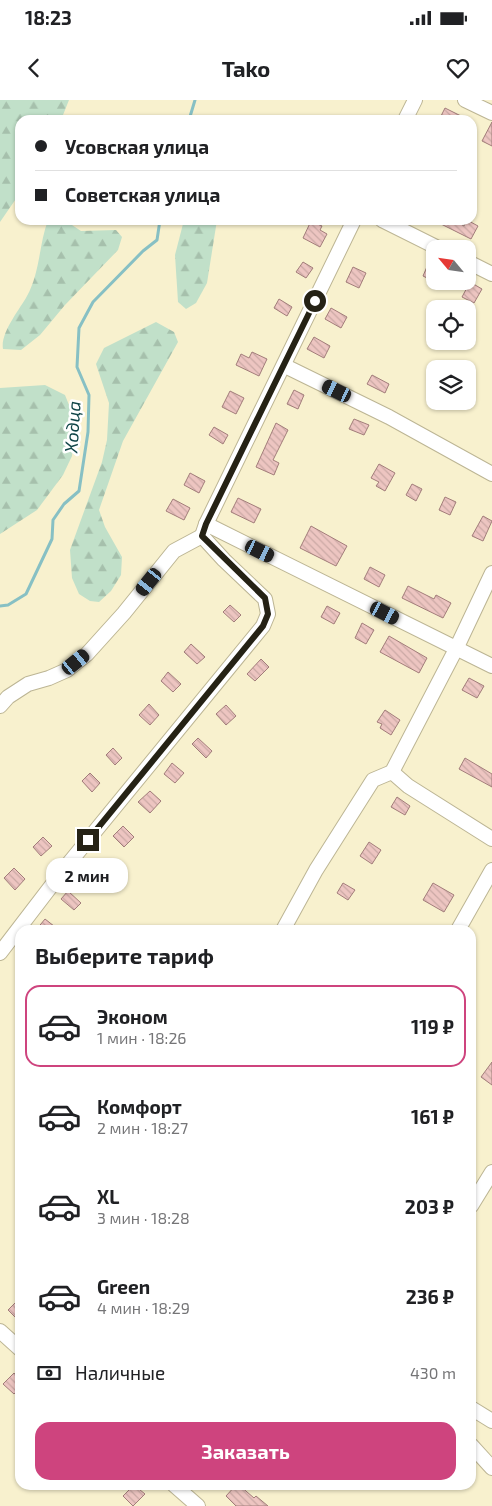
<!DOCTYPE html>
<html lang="ru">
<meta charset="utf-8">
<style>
:root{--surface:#fff;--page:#f2f2f2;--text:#202124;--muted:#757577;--line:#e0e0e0;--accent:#ce447e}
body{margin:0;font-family:"Exo 2",sans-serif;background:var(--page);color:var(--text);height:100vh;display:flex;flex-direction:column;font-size:19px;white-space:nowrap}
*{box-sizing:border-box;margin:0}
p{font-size:16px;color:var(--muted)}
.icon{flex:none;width:28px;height:28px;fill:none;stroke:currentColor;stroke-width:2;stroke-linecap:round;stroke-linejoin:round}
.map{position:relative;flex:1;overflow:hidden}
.drawer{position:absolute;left:15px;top:825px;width:461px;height:565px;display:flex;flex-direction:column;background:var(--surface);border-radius:15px;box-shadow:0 1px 4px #0004}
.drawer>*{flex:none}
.top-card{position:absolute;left:15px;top:15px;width:462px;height:110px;border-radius:15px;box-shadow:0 1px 4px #0004;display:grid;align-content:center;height:110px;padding:0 20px;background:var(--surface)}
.needle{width:32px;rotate:299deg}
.buttons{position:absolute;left:426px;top:140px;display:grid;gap:10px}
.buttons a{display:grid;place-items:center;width:50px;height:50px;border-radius:10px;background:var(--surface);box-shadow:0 1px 4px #0004;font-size:25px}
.end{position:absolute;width:22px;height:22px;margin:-11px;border:6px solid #252215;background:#fff;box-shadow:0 0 0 2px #fff}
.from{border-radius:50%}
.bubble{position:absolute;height:35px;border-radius:15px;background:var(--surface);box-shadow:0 1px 4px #0004;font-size:16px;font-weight:700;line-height:35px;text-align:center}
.car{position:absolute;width:15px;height:30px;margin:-15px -8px;border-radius:6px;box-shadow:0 0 4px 1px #0007;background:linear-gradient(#222 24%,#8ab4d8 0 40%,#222 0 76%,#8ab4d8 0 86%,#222 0)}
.top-card b{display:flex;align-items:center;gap:18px;height:48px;font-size:19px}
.top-card b+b{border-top:1px solid var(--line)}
.top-card i{width:12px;height:12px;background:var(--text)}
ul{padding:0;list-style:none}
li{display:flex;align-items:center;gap:15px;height:82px;margin:0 10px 8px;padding:0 10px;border:2px solid transparent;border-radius:15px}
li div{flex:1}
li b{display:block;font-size:19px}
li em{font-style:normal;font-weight:700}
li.current{border-color:var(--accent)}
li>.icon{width:45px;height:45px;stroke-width:1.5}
h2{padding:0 20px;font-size:22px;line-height:60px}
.pay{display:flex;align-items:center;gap:12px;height:55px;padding:0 20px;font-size:19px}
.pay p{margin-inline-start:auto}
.button{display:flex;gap:10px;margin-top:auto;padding:10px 20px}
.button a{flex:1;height:58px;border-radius:15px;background:var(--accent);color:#fff;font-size:20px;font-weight:700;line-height:58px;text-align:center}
.status{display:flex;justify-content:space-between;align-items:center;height:35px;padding:0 25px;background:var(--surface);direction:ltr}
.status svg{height:14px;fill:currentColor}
header{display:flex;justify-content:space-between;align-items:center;height:65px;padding:0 20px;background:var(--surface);font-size:22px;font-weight:700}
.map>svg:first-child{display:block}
.forest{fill:url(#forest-firs)}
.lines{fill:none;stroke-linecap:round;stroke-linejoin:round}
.stream{stroke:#87c0c4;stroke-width:3}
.building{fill:url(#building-back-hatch);stroke:#a27d7a}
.minor-casing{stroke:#bcb594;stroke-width:16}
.minor{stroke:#fff;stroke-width:14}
.route{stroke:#252215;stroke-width:6}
.labels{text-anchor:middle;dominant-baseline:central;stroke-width:5;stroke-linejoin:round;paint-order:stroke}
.water-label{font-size:18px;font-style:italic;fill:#114649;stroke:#fff}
</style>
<div class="status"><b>18:23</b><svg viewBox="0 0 49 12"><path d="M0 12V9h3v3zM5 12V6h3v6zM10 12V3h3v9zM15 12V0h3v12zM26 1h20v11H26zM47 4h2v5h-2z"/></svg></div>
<header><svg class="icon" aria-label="back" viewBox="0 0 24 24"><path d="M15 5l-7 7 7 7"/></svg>Tako<svg class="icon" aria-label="heart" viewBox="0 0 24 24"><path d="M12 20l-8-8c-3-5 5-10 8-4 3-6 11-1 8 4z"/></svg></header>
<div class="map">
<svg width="492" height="1406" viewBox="0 0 492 1406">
<defs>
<pattern id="forest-firs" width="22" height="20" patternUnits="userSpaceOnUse" patternTransform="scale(1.25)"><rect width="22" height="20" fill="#c1e0c9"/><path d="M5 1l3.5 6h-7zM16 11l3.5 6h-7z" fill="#a6c0ac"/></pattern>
<pattern id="building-back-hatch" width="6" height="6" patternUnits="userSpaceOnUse" patternTransform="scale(1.25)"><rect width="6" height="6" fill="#edc5c1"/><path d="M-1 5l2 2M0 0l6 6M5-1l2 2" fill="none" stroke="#cba9a5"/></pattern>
</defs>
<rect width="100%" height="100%" fill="#f8f1ce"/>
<g class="forest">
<path d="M0,0H69L61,20H20V93L0,122Z"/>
<path d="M48,120H70L72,125L81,131L116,130L122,137L118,150L65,205L40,235L21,250L3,249C0,233 20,209 27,196C40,173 39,144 48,120Z"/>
<path d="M184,120H217L207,183L196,203L186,209L178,202L175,155Z"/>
<path d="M156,222L174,232L178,242L123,341L99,410L105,427L122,457L121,475L111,491L99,502L90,501L79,494L72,478L70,450L102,362L107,340L109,303L96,264L104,248Z"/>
<path d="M45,285L65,295L75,320L72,356L63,375L37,410L0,434V288Z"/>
</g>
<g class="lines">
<g class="stream">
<path d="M189,20L195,0"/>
<path d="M0,506L8,505L26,494L52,439L53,420L64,404L79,391L88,332L89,295L77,267L79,228L93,202L143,151L157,140L160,120"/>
</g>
</g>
<g class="building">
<path d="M445,8L469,20H439Z"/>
<path d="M492,22V46L482,41Z"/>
<path d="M433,120H454L464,126L467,120L478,126L471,139Z"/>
<path d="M311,121L322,126L320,130L327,134L320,147L303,138Z"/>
<path d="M303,162L313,168L306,178L296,172Z"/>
<path d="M429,162L435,165V182L423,176Z"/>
<path d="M353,167L366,173L359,188L346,182Z"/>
<path d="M470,182L482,189L474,203L462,197Z"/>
<path d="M279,199L292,207L287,216L274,208Z"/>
<path d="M331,208L347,217L341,228L325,219Z"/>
<path d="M314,237L330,246L324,258L307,249Z"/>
<path d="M252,252L267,259L259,276L236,265L241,254L249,258Z"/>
<path d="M372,275L389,284L385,293L367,284Z"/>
<path d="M294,290L304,295L298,309L287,304Z"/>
<path d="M230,291L244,298L236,314L222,307Z"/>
<path d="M354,319L369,325L364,335L349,329Z"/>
<path d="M276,323L288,330L273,360L279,363L274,375L256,367Z"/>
<path d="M214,327L228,335L223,344L209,335Z"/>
<path d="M379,364L395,373L385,391L376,386L379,382L371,378Z"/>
<path d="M190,373L205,381L199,393L184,385Z"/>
<path d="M412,384L422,389L416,401L406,395Z"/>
<path d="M445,397L456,402L450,415L439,410Z"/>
<path d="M238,398L261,409L254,423L231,412Z"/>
<path d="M173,399L190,408L184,420L166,411Z"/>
<path d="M483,416L492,421L483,441L472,436Z"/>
<path d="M311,426L347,446L336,466L300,448Z"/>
<path d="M370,467L385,475L379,487L364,479Z"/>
<path d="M408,486L434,499L436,495L451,503L443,518L402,498Z"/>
<path d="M230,505L241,515L234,522L223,512Z"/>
<path d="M327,506L340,513L334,524L321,517Z"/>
<path d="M362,523L374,530L366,544L355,538Z"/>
<path d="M389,536L427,558L419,573L380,552Z"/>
<path d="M191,544L205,557L197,564L184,552Z"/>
<path d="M261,559L269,567L255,581L247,574Z"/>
<path d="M168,572L181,584L173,592L161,581Z"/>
<path d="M469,578L484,586L477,598L462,590Z"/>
<path d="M149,604L159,615L150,625L139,615Z"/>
<path d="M226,605L236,616L226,625L216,614Z"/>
<path d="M385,610L400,620L391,635L380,628L382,624L377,622Z"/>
<path d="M198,638L212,651L206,658L192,644Z"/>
<path d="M113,648L122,658L115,665L106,655Z"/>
<path d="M465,658L492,674V687L459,669Z"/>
<path d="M172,663L184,673L175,683L164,674Z"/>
<path d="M90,673L100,683L92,692L82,681Z"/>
<path d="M150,691L161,701L150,713L138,702Z"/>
<path d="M397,697L410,706L405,715L391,707Z"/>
<path d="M123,726L134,737L124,747L113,736Z"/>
<path d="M43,737L52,746L41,756L33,747Z"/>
<path d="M369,742L381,750L372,764L360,756Z"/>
<path d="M94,763L106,774L100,781L88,769Z"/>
<path d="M14,768L25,779L15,790L4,778Z"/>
<path d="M343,783L355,790L348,800L337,793Z"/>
<path d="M433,783L454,795L444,812L423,800Z"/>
<path d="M68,791L81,803L74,810L61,799Z"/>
<path d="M45,819L59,830H36Z"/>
<path d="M492,962V985L481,977Z"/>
<path d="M20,1198V1222L8,1210Z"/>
<path d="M14,1273L20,1279V1288L14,1294L3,1284Z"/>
<path d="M134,1385L145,1394L133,1406L123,1396Z"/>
<path d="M236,1385H239L254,1398L256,1396L268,1406H236L226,1396Z"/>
</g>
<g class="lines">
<g class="minor-casing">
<g id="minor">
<path d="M465,0L492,13"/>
<path d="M405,20L415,0"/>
<path d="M382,120L440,149"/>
<path d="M468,162L492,174"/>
<path d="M285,266L389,317L492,374"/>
<path d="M206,424L492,566"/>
<path d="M0,606L8,597L28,584L49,578L67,570L87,554L124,513L174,451L202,436"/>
<path d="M392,672L408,686L492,739"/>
<path d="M283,830L316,770L373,680L392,672L456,549L492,473"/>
<path d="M458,830L492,770"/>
<path d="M0,853L65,768L263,526L268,514L265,499L224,460L202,436L206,424L354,120"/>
<path d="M471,1106L492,1072"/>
<path d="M0,1231L20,1249"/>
<path d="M471,1308L492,1321"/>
<path d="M471,1345L492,1368"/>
<path d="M174,1385L198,1406"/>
</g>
</g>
<use href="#minor" class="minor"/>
</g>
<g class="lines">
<path class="route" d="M88,740L263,526L268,514L265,498L202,436L206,424L315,201"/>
</g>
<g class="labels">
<g class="water-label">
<text transform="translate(72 327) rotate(-86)">Ходца</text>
</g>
</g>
</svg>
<div class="buttons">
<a><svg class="needle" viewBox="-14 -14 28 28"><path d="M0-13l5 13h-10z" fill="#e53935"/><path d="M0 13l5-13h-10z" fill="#757577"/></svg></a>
<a><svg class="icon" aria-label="locate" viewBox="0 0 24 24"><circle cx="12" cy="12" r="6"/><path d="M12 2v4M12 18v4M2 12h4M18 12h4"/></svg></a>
<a><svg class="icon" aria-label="layers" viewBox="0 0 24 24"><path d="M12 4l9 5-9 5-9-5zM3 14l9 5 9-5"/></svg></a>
</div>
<i class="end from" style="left:315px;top:201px"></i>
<i class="end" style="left:88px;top:740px"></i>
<div class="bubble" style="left:46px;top:758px;width:82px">2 мин</div>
<i class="car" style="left:337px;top:291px;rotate:296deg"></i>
<i class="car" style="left:260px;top:451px;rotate:116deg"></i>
<i class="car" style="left:149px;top:482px;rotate:219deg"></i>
<i class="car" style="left:385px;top:513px;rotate:117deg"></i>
<i class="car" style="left:76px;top:562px;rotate:51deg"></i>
<div class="top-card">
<b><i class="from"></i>Усовская улица</b>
<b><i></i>Советская улица</b>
</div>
<section class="drawer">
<h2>Выберите тариф</h2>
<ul>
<li class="current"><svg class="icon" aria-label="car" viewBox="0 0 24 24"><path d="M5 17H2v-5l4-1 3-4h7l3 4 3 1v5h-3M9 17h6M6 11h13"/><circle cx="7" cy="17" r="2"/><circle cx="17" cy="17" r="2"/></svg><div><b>Эконом</b><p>1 мин · 18:26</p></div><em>119 ₽</em></li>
<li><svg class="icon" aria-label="car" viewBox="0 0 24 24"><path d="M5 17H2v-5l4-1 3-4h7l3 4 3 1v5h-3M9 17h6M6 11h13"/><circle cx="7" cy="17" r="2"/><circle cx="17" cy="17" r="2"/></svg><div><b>Комфорт</b><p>2 мин · 18:27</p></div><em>161 ₽</em></li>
<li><svg class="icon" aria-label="car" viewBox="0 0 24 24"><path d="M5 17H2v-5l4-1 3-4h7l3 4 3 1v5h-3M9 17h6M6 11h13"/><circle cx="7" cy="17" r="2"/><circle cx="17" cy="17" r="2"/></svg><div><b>XL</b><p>3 мин · 18:28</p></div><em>203 ₽</em></li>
<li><svg class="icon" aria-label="car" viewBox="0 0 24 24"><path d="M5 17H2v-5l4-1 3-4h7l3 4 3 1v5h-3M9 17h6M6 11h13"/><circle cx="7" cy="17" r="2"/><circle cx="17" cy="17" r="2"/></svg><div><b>Green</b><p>4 мин · 18:29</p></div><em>236 ₽</em></li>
</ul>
<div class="pay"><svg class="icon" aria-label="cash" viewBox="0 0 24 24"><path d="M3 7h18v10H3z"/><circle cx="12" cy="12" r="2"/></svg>Наличные<p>430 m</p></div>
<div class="button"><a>Заказать</a></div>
</section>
</div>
